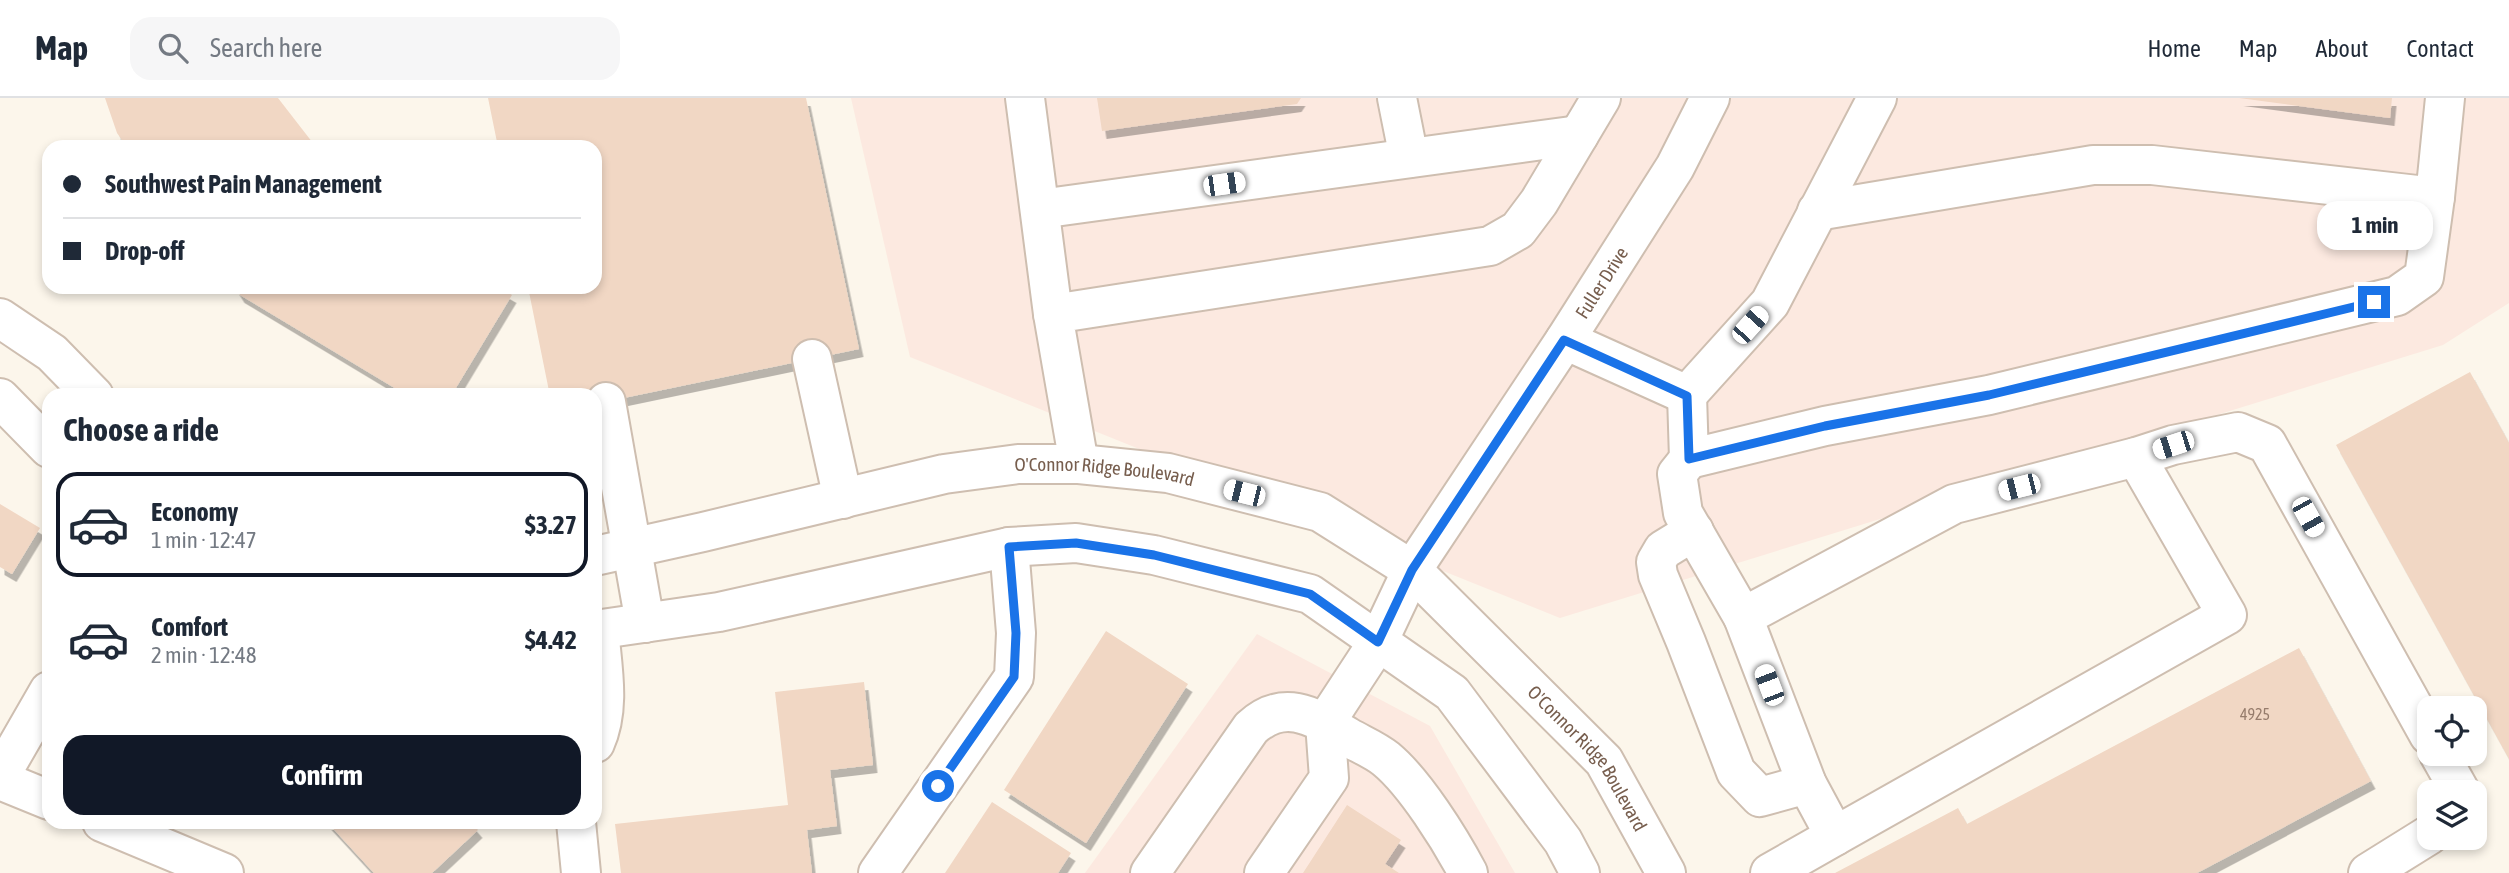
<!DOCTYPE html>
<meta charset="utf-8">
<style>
:root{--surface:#fff;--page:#f6f6f7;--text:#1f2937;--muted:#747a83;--line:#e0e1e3;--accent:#111827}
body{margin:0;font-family:"Asap Condensed",sans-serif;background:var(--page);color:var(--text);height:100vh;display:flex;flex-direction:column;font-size:26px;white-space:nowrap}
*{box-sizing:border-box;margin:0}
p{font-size:23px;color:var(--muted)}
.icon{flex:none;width:38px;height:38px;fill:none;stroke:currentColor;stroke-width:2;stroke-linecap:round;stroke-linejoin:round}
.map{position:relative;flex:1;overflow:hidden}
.panel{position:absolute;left:42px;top:290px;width:560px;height:441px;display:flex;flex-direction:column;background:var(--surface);border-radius:21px;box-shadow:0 4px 10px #0003}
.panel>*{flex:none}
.banner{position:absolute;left:42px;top:42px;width:560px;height:154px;border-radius:21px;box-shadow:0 4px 10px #0003;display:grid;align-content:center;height:154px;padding:0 21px;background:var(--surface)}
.tools{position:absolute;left:2417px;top:598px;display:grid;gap:14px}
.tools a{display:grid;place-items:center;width:70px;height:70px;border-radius:14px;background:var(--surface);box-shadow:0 4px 10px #0003;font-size:35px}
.end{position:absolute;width:32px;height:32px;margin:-16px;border:9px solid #1a73e8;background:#fff;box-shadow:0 0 0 4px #fff}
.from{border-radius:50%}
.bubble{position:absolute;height:49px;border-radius:21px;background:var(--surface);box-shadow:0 4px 10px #0003;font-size:23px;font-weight:700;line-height:49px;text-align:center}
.car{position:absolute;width:21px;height:42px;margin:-21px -10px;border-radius:9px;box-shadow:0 0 5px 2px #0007;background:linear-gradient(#fff 24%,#345 0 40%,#fff 0 76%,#345 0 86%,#fff 0)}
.banner b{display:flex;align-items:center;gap:24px;height:66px;font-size:26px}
.banner b+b{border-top:2px solid var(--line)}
.banner i{width:18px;height:18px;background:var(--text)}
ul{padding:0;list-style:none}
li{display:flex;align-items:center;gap:21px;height:105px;margin:0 14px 10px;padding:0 7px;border:4px solid transparent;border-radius:21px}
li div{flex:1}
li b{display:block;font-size:26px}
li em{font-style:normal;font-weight:700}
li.on{border-color:var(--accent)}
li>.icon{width:63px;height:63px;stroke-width:1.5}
h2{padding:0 21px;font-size:32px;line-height:84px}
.primary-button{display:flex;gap:14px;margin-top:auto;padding:14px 21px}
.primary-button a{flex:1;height:80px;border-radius:21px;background:var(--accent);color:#fff;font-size:28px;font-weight:700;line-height:80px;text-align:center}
header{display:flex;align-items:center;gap:42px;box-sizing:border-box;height:98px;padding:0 35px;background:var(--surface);border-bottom:2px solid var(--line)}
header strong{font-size:33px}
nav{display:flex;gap:38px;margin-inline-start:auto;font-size:24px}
.search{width:490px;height:63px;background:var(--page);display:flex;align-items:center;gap:18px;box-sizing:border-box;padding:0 24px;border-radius:21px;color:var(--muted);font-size:26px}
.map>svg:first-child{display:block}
.commercial{fill:#fce9e0}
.building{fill:#f1d7c4;filter:url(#shadow)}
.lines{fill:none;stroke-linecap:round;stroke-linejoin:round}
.minor-casing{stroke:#cebeb0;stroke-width:42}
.minor{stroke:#fff;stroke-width:38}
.route{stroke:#1a73e8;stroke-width:9}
.labels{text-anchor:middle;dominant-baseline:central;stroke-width:5;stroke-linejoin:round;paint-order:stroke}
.number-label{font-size:16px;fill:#967c6c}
.street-label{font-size:19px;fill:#775e4e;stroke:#fefaf2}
</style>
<header>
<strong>Map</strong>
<div class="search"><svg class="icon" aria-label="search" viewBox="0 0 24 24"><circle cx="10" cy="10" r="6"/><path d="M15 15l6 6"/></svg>Search here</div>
<nav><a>Home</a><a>Map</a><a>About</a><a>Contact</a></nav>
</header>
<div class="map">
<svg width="2509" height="775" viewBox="0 0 2509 775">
<defs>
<filter id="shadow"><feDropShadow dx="4.5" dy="8" stdDeviation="0" flood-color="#0004"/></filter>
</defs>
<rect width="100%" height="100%" fill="#fcf6eb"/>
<g class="commercial">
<path d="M851,0H2509V205L2443,247L1560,520L910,259Z"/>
<path d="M1257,536L1430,628L1515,775H1085Z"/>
</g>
<g class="building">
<path d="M105,0H278L316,49H127L117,35Z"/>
<path d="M488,0H806L859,251L595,306V298H550L528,189H595V49H498Z"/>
<path d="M1097,0H1301L1297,6L1102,33Z"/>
<path d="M2239,0H2392L2390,20Z"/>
<path d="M235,189H498L512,197L451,298H408L240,197Z"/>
<path d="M2470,274L2509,345V661L2336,347Z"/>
<path d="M0,406L40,430L12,476L0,469Z"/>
<path d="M1106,533L1188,586L1086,745L1004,692Z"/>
<path d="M2299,550L2371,683L2197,775H1835L1958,710L1967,726Z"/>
<path d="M864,584L873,667L830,672L837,728L807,732L812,775H621L615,726L788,707L775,594Z"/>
<path d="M992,704L1071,755L1058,775H945Z"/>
<path d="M1347,707L1401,742L1385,766L1399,775H1303Z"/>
<path d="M327,724H471L478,732L432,775H374Z"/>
</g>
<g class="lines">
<g class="minor-casing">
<g id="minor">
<path d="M1025,0L1053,216"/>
<path d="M1397,0L1409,60"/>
<path d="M1040,111L1579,37"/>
<path d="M1817,113L2093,67H2152L2435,99L2445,0"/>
<path d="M0,220L52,255L94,298"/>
<path d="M1565,242L1687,297L1770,205L1877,0"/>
<path d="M812,261L843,401"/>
<path d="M1687,297L1689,361L1825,328L1989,297L2397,198L2424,179L2435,99"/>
<path d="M0,300L49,350"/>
<path d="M606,304L645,525"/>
<path d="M1689,361L1677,376L1683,415L1743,519"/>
<path d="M1079,366L1053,216L1490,148L1518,132L1539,104L1601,0"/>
<path d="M1694,433L1663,452L1656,464L1658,477L1686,544L1736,674L1760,699L1807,686"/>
<path id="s1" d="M595,458L703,434L944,376L1018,366H1079L1168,375L1320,414L1412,472L1604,663L1666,775"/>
<path d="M595,532L719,514L1009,449L1076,445L1154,457L1310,496L1452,595L1563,743L1580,775"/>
<path d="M595,645C611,610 602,568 599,531"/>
<path d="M2439,656L2461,695"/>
<path d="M0,678L49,593"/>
<path d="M0,682L49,702"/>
<path d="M102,724L224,775"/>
<path d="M576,724L581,775"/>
<path d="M1835,738L2227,517L2136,359"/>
<path d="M878,775L1014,579L1016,535L1009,449"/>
<path d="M1150,775L1251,630C1285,599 1314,619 1348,639C1360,646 1375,652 1386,661C1415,685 1450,741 1468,775"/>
<path id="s2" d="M1264,775L1329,680L1325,625L1378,544L1412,472L1565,242L1675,69L1710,0"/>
<path d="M1770,775L1835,738L1807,686L1743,519L1954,406L2136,359L2173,347L2238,334L2267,346L2429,637"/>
<path d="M2368,775L2429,737"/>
</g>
</g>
<use href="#minor" class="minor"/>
</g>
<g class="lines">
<path class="route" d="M938,688L1014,579L1016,535L1009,449L1076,445L1154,457L1310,496L1378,544L1412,472L1564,242L1687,298L1689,361L1825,328L1989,297L2374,204"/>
</g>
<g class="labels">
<g class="number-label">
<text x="2255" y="616">4925</text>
</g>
<g class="street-label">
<text stroke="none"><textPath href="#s2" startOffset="691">Fuller Drive</textPath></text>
<text stroke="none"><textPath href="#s1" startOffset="520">O'Connor Ridge Boulevard</textPath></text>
<text stroke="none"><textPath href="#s1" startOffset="1108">O'Connor Ridge Boulevard</textPath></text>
</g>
</g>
</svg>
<div class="tools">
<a><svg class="icon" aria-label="locate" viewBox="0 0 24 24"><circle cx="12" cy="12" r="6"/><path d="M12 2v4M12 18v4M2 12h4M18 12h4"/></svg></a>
<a><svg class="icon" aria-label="layers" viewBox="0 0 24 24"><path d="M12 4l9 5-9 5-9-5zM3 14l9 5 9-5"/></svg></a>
</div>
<i class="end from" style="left:938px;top:688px"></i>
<i class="end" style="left:2374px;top:204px"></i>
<div class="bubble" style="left:2317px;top:103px;width:116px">1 min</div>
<i class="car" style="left:1224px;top:86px;rotate:82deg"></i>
<i class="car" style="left:1750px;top:227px;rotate:42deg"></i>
<i class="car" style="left:2173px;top:347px;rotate:252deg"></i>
<i class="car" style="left:2019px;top:389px;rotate:256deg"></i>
<i class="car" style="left:1244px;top:395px;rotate:284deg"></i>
<i class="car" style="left:2308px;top:419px;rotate:151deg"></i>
<i class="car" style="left:1769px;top:587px;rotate:339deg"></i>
<div class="banner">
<b><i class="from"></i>Southwest Pain Management</b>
<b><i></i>Drop-off</b>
</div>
<section class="panel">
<h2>Choose a ride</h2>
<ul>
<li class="on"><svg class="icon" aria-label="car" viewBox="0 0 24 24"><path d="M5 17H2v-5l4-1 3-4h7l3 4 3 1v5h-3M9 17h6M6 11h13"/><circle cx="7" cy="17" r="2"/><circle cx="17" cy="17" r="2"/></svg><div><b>Economy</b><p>1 min · 12:47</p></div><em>$3.27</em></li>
<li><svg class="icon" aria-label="car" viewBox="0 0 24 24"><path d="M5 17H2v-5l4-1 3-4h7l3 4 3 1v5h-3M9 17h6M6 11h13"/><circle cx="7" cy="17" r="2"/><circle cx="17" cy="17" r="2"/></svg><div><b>Comfort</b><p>2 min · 12:48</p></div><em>$4.42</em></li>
</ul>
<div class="primary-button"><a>Confirm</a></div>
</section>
</div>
